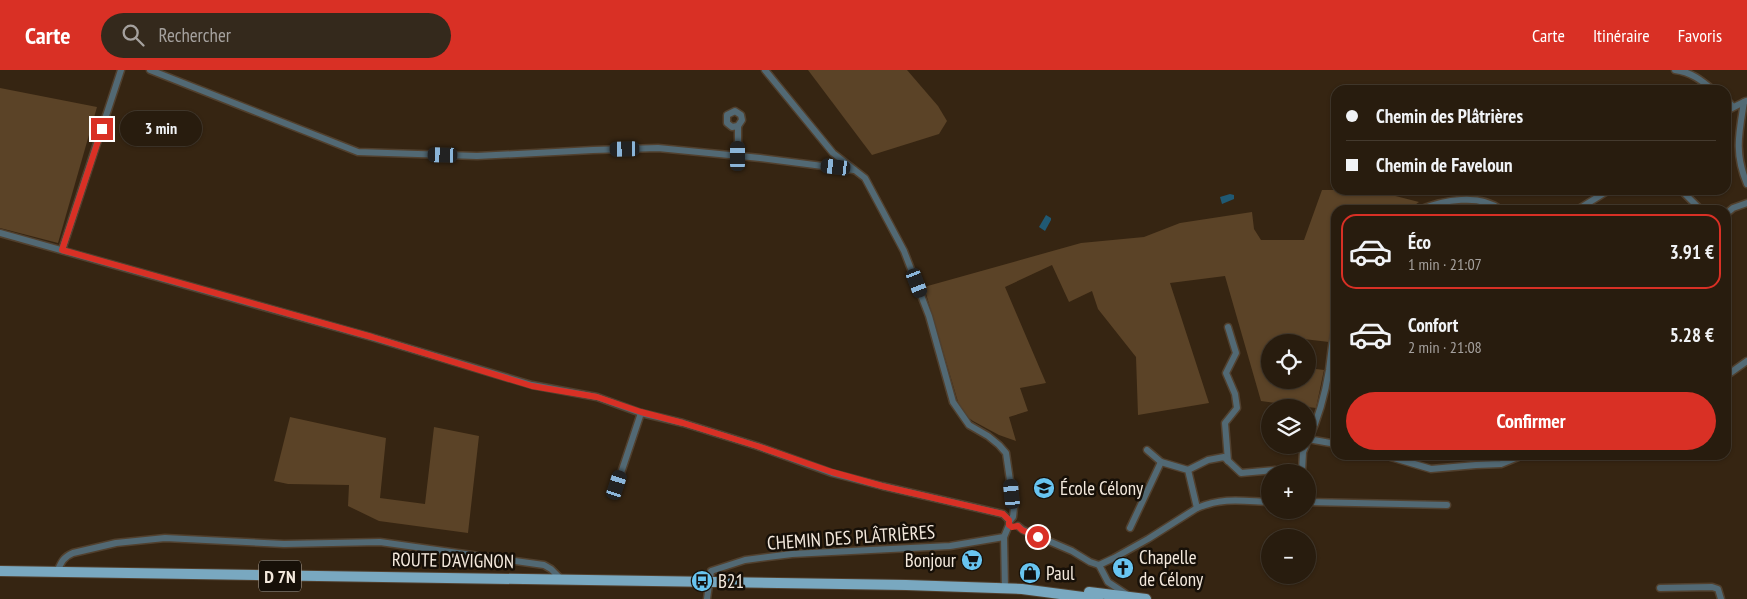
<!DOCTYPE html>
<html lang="fr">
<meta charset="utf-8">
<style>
:root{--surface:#281c0e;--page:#34291c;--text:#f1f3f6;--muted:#a5a19e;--line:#443a2e;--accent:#d93025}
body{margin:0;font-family:"PT Sans Narrow",sans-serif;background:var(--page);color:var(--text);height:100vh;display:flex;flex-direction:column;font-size:19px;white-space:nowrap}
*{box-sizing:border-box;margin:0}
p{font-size:16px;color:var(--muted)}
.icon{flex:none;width:28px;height:28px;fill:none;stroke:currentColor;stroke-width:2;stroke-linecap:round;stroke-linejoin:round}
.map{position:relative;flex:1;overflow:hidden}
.side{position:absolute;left:1331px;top:135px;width:400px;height:255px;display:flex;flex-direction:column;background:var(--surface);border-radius:15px;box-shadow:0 1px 4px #0004,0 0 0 1px var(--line)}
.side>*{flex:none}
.hud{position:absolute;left:1331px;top:15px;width:400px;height:110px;border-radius:15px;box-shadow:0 1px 4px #0004,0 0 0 1px var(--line);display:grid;align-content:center;height:110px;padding:0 15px;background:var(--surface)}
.tools{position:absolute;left:1261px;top:264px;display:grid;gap:10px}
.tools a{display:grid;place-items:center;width:55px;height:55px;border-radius:50%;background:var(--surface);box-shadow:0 1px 4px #0004,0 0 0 1px var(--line);font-size:25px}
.end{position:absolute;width:22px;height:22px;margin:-11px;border:6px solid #d93025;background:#fff;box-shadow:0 0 0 2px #fff}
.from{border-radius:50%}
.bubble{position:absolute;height:35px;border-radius:18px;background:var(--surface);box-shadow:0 1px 4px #0004,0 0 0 1px var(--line);font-size:16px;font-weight:600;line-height:35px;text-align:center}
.car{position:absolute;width:15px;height:30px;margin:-15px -8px;border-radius:6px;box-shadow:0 0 4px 1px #0007;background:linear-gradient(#222 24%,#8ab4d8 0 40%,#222 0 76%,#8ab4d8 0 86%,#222 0)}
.hud b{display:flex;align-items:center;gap:18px;height:48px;font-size:19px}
.hud b+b{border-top:1px solid var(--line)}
.hud i{width:12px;height:12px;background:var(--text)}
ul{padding:9px 0 0;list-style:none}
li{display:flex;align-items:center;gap:15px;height:75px;margin:0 10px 8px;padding:0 5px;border:2px solid transparent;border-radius:15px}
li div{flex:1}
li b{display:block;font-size:19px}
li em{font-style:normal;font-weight:600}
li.on{border-color:var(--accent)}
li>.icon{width:45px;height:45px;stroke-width:1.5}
.primary-button{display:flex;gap:10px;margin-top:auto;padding:10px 15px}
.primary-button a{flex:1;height:58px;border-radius:30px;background:var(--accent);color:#fff;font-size:20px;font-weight:600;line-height:58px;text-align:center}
header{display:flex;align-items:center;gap:30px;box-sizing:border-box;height:70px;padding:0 25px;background:var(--accent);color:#fff}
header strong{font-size:24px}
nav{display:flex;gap:28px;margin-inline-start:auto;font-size:18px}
.search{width:350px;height:45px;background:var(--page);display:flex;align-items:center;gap:12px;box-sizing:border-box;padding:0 18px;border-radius:28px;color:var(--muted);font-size:19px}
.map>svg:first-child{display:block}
.green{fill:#5b4327}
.water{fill:#205973}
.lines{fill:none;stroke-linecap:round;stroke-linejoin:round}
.street-casing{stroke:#51402e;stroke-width:9}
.primary-casing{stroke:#51402e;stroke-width:12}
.street{stroke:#526974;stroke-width:6}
.primary{stroke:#79a8c0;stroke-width:10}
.route{stroke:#d93025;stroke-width:6}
.labels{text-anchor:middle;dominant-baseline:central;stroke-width:5;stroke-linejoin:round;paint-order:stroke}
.shield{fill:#171008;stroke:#b2a89d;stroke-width:1}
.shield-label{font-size:18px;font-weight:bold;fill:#f4e9dd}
.poi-label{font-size:19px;fill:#f4e9dd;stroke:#171008;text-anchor:start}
.street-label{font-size:19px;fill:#f4e9dd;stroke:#171008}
</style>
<header>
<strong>Carte</strong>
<div class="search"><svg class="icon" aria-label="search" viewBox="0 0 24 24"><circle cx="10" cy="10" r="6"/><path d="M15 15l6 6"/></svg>Rechercher</div>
<nav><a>Carte</a><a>Itinéraire</a><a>Favoris</a></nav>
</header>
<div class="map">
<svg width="1747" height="529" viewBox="0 0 1747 529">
<rect width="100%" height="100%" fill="#362512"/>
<g class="green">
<path d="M808,0H907L938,36L947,51L939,64L872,85Z"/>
<path d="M0,18L97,37L58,173L0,158Z"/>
<path d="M1322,120H1372L1419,132L1408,140H1336V244L1329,272L1287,267L1286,272H1270V310H1308V298L1324,300L1316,338L1261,331L1225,206L1170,213L1209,333L1138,345L1136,287L1098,239L1092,221L1069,232L1052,195L1005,217L1046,313L1020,318L1028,341L1009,347L1016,371L999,365L973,351L965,345L958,332L924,217L1081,173L1144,167L1180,153L1252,142L1254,159L1261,170H1304Z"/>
<path d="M290,347L386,368L380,428L425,434L434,357L479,366L468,463L379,451L348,436L349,415L288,414L274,411Z"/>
</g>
<g class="water">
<path d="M1230,124L1234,125V129L1222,134L1220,127Z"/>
<path d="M1046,145L1051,148V150L1045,161L1039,157Z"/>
</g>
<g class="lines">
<g class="street-casing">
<g id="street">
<path d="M150,0L358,82L477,86L593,80L658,78L760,88L854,100"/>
<path d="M765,0L833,83L865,108L904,181L929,246L953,332L969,355L988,366L999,375L1006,383L1014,438L1013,447"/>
<path d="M1675,0C1691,2 1701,10 1713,20"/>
<path d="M1726,29L1733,37"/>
<path d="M1744,32C1739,63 1734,83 1747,114"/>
<path d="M735,41L741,45L742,50L738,56L732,57L727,53V45Z"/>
<path d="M1726,41L1746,31"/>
<path d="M738,86V56"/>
<path d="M1681,120L1701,140"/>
<path d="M1419,140C1443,130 1480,123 1501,140"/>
<path d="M1577,140L1609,120"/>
<path d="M1726,144L1733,138L1747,133"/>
<path d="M0,163L371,267L532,315L597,327L641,343L683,353L757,376L832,403L882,416L1003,444L1009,450"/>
<path d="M62,180L121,0"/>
<path d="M1228,257L1236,283L1226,303L1235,324L1237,338L1225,353L1228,391"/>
<path d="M1726,306L1747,291"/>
<path d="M1308,369L1336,374"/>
<path d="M1308,371C1318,349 1325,325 1329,300C1331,285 1332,270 1336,254"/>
<path d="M1147,380L1161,392L1188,400L1197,438"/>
<path d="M1384,385L1431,399L1476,395L1501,394L1523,385"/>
<path d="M1188,400L1208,390L1224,387L1241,403L1275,400"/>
<path d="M1302,402L1303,382L1306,375"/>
<path d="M617,415L641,343"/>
<path d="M1308,432L1447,435"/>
<path d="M1018,456L1023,460L1072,481L1090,492L1099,495"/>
<path d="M1130,458L1161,392"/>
<path d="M1099,495L1114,488L1148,469L1197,438C1224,427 1242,431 1270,432"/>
<path d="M1099,495L1108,512L1126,524"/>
<path d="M57,502C61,493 63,487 73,483L116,473L165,468L284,474L380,472L544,495L551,499L561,509"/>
<path d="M1660,518L1712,517L1718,519L1721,529"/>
<path d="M1005,519L1004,467L1009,455V452L1012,448"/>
<path d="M707,529L711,501L745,490L792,484L950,476L1004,467"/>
</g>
</g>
<g class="primary-casing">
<g id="primary">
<path d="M0,501L906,515L1022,519L1098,529"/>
<path d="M1089,522L1146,529"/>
</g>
</g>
<use href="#street" class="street"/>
<use href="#primary" class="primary"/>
</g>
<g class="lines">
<path class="route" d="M102,59L62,180L372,267L532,316L597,327L641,342L683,353L757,376L832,402L882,416L1003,444L1009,450V455L1012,457L1018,456L1022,460L1038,467"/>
</g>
<defs>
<g id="school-disc" transform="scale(1.125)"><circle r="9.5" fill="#68c4f0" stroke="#171008"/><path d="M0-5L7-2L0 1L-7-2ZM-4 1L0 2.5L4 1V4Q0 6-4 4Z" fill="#111"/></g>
<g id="supermarket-disc" transform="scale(1.125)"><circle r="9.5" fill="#68c4f0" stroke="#171008"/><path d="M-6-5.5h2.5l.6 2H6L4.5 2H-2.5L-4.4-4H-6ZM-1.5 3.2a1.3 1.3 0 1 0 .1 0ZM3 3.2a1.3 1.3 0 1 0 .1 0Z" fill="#111"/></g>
<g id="church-disc" transform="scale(1.125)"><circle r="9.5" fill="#68c4f0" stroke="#171008"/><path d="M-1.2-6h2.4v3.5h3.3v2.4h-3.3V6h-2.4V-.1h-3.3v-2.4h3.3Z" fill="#111"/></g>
<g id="shop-disc" transform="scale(1.125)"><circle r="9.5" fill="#68c4f0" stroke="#171008"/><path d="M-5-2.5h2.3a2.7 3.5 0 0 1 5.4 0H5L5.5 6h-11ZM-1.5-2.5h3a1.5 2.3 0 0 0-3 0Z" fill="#111"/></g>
<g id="bus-disc" transform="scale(1.125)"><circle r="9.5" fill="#68c4f0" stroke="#171008"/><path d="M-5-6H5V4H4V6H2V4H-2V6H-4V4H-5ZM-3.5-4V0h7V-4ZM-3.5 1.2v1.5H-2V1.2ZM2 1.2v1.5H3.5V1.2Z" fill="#111"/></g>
</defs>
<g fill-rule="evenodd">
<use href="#school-disc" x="1044" y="418"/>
<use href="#supermarket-disc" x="972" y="490"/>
<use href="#church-disc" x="1123" y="498"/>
<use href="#shop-disc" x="1030" y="503"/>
<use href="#bus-disc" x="702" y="511"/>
</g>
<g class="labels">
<rect class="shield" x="259" y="490.5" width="42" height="31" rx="4"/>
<g class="shield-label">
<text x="280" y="506">D 7N</text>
</g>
<g class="poi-label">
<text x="1060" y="418">École Célony</text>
<text x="1139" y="487">Chapelle<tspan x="1139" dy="22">de Célony</tspan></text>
<text x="956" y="490" text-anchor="end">Bonjour</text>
<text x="1046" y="503">Paul</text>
<text x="718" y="511">B21</text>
</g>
<g class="street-label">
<text transform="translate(851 467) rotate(-4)">CHEMIN DES PLÂTRIÈRES</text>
<text transform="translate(453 490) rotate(1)">ROUTE D'AVIGNON</text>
</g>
</g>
</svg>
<div class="tools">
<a><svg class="icon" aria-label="locate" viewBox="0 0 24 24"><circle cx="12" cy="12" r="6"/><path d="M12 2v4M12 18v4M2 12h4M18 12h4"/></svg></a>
<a><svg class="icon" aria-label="layers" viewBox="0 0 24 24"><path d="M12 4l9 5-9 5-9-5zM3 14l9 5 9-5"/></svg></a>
<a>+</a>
<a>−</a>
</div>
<i class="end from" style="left:1038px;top:467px"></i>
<i class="end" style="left:102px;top:59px"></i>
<div class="bubble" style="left:120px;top:41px;width:82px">3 min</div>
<i class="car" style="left:625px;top:79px;rotate:269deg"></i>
<i class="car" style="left:443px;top:85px;rotate:272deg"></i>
<i class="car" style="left:738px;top:86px;rotate:0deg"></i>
<i class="car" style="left:836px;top:97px;rotate:277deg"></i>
<i class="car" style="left:917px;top:213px;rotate:159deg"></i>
<i class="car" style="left:617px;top:415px;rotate:18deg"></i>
<i class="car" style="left:1012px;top:424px;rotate:354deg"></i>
<div class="hud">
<b><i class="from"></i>Chemin des Plâtrières</b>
<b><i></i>Chemin de Faveloun</b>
</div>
<section class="side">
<ul>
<li class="on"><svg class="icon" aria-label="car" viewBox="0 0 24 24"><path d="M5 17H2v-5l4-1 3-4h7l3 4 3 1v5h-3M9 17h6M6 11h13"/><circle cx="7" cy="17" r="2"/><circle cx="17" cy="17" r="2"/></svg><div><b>Éco</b><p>1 min · 21:07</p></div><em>3.91 €</em></li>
<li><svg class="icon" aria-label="car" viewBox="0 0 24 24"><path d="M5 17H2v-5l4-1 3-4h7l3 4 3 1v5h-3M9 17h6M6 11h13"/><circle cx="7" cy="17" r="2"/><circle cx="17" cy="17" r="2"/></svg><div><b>Confort</b><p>2 min · 21:08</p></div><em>5.28 €</em></li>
</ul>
<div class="primary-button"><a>Confirmer</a></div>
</section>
</div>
